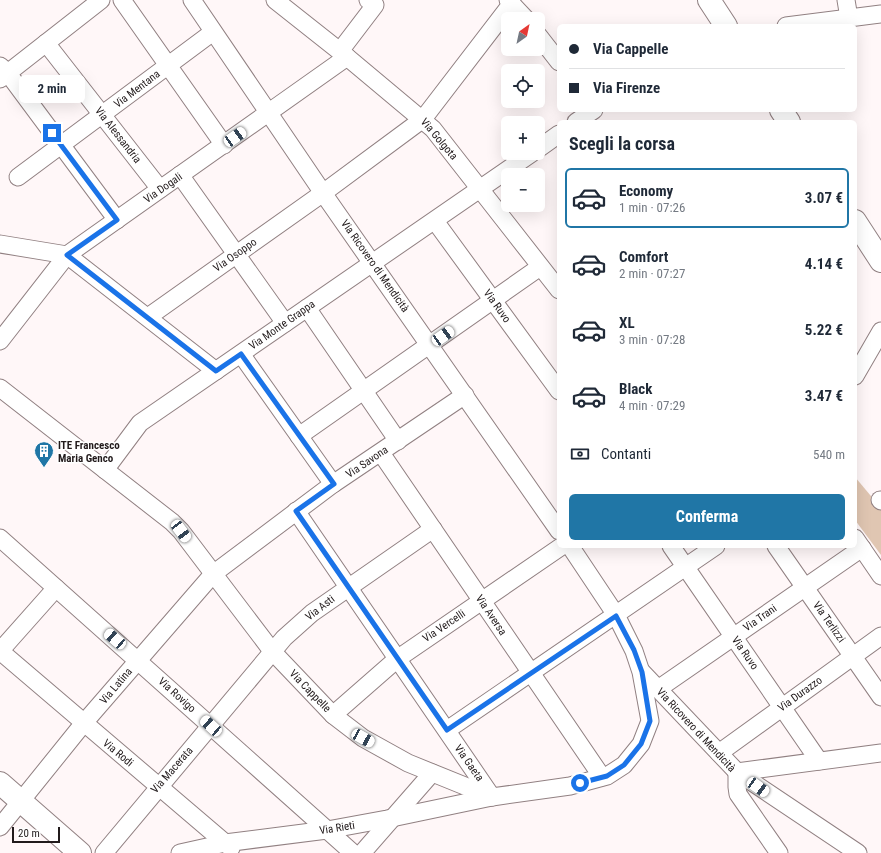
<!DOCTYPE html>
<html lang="it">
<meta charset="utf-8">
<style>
:root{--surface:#fff;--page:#f6f6f7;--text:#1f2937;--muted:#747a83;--line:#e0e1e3;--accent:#2076a6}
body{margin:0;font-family:"Roboto Condensed",sans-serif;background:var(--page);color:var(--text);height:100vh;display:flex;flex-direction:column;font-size:15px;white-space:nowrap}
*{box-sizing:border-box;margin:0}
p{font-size:13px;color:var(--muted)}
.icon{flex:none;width:22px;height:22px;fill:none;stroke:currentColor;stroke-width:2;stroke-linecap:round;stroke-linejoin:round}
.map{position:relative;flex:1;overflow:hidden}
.details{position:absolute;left:557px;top:120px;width:300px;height:428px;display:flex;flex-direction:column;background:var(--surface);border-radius:6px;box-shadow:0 4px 16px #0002}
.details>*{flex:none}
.banner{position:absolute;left:557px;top:24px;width:300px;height:88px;border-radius:6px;box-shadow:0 4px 16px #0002;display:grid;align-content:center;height:88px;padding:0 12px;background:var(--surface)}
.needle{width:26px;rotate:33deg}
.tools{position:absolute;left:501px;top:12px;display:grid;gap:8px}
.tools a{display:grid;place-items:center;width:44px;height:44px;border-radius:6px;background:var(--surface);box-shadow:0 4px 16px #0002;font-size:20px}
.scale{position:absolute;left:12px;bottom:10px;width:48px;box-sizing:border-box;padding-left:4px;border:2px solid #211a1b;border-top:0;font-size:11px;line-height:14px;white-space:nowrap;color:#211a1b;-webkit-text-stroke:3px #fff;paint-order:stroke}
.end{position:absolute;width:18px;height:18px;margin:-9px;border:5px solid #1a73e8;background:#fff;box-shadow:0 0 0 2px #fff}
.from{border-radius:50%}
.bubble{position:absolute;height:28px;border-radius:6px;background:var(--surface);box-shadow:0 4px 16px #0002;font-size:13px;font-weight:700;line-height:28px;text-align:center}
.car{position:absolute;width:12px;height:24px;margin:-12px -6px;border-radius:5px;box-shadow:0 0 3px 1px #0007;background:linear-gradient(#fff 24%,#345 0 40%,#fff 0 76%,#345 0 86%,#fff 0)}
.banner b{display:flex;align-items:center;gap:14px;height:38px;font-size:15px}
.banner b+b{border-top:1px solid var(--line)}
.banner i{width:10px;height:10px;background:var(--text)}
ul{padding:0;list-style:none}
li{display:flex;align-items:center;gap:12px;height:60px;margin:0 8px 6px;padding:0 4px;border:2px solid transparent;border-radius:6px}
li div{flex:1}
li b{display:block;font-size:15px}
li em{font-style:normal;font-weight:700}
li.on{border-color:var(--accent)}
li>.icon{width:36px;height:36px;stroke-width:1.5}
h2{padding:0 12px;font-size:18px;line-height:48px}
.pay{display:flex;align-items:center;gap:10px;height:44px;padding:0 12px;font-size:15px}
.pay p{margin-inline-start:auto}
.cta{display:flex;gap:8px;margin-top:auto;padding:8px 12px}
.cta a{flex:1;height:46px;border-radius:6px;background:var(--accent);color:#fff;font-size:16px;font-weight:700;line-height:46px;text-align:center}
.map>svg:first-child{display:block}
.green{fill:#e0c6b2}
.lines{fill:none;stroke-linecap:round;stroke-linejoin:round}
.minor-casing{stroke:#918082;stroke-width:19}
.tertiary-casing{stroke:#918082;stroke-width:24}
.secondary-casing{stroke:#918082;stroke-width:24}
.minor{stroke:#fff;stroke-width:17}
.tertiary{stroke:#fff;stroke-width:22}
.secondary{stroke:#fff;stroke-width:22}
.route{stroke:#1a73e8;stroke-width:5}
.labels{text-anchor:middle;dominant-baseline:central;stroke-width:3;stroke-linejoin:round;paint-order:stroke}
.street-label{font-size:11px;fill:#211a1b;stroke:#fff}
.poi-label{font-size:11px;font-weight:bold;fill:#211a1b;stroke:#fff;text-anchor:start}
</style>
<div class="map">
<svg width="881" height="853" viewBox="0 0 881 853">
<rect width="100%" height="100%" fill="#fff7f8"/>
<path class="green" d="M855,477L881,508V555L855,520Z"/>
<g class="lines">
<g class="minor-casing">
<g id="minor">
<path d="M122,0L224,145"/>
<path d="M192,0L323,193L559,531"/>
<path d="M275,0L347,57L433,129L559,290"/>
<path d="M508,0L526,19"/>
<path d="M846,0L849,18"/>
<path d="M786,26L881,14"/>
<path d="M538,35L559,62"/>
<path d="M46,43L160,189"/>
<path d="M340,51L375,5L368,0"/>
<path d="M0,66L7,72L117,220"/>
<path d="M0,79L101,0"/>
<path d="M576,122L594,110"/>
<path d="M538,149L559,134"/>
<path d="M180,175L285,323"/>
<path d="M18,177L213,32"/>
<path d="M435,221L559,391"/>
<path d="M0,244L67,255L216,371"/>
<path d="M307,308L398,441"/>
<path d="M148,317L323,193L423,119L512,3"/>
<path d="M0,341L67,255L347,57"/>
<path d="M241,354L333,484"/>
<path d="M855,376L881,331"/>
<path d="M0,388L172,522L181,531L272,651L333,715L363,738L408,763L492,797"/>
<path d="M299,436L540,267"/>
<path d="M381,453L602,777"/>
<path d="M105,470L140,423L532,153"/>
<path d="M880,500L881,501"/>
<path d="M296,511L492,797"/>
<path d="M0,538L353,853"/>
<path d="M855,538L881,576"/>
<path d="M671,546L819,761"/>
<path d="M776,546L881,697"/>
<path d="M0,651L231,848"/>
<path d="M0,651L56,588"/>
<path d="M642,672L737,772L858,853"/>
<path d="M658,689L862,548"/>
<path d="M333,715L397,659L562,546"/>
<path d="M447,730L716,546"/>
<path d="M719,753L881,636"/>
<path d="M737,772L881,753"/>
<path d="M737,772V787L738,794L779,853"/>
<path d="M0,827L83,724L213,574L333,484L465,395"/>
<path d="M104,853L284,638L312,613L433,529"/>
<path d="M180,853L225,843L327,830L387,819L492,797L570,786L607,776L624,765L641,744L650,721L641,672L634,651L616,615L570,546"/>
<path d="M362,853L432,773"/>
</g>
</g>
<g class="tertiary-casing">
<path id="tertiary" d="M0,783L80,853"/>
</g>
<g class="secondary-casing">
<g id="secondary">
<path d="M709,0L726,26"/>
<path d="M781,110L789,122"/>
<path d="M855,221L881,261"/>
</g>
</g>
<use href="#minor" class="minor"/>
<use href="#tertiary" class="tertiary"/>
<use href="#secondary" class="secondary"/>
</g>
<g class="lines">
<path class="route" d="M52,133L117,220L67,255L216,371L241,354L334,484L296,511L447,730L616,616L634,650L642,672L650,721L641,744L624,765L607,776L580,783"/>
</g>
<defs>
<g id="building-pin" transform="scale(1)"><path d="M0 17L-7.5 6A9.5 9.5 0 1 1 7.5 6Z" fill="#2076a6" stroke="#fff"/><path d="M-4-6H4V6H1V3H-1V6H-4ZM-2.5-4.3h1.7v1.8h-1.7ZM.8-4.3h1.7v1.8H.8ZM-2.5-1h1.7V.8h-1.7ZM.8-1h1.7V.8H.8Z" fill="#fff"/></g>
</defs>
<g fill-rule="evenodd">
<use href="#building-pin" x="44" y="451"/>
</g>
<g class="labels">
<g class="street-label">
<text transform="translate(137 89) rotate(-37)">Via Mentana</text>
<text transform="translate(118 135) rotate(52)">Via Alessandria</text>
<text transform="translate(439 139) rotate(50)">Via Golgota</text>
<text transform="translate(163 188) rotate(-35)">Via Dogali</text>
<text transform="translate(235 255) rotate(-35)">Via Osoppo</text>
<text transform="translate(375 266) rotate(55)">Via Ricovero di Mendicità</text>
<text transform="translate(497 306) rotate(54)">Via Ruvo</text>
<text transform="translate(282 325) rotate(-35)">Via Monte Grappa</text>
<text transform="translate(367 462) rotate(-34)">Via Savona</text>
<text transform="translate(320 608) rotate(-38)">Via Asti</text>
<text transform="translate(491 615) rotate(56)">Via Aversa</text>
<text transform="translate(760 618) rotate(-35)">Via Trani</text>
<text transform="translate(829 622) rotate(55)">Via Terlizzi</text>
<text transform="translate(444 626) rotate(-34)">Via Vercelli</text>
<text transform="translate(745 653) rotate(55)">Via Ruvo</text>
<text transform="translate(116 686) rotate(-50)">Via Latina</text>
<text transform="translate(310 691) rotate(46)">Via Cappelle</text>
<text transform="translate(800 694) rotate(-36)">Via Durazzo</text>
<text transform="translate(177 695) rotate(42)">Via Rovigo</text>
<text transform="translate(696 730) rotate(47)">Via Ricovero di Mendicità</text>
<text transform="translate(118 753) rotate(40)">Via Rodi</text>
<text transform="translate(469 763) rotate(55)">Via Gaeta</text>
<text transform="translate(172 770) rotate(-49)">Via Macerata</text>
<text transform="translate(337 828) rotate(-9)">Via Rieti</text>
</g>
<g class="poi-label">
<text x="58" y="445">ITE Francesco<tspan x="58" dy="13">Maria Genco</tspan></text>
</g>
</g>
</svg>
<div class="tools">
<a><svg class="needle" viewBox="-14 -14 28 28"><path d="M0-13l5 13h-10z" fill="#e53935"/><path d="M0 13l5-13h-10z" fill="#747a83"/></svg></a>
<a><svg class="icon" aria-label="locate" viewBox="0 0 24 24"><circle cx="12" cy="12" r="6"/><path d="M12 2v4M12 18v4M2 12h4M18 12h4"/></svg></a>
<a>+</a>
<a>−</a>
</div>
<div class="scale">20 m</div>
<i class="end from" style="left:580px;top:783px"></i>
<i class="end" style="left:52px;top:133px"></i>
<div class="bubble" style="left:19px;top:75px;width:66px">2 min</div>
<i class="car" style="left:235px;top:137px;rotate:55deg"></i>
<i class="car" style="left:443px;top:336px;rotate:55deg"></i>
<i class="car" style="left:181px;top:531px;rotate:143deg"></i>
<i class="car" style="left:115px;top:639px;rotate:311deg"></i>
<i class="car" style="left:211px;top:726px;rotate:312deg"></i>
<i class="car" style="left:363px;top:738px;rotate:119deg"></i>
<i class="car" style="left:758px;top:787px;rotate:125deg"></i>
<div class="banner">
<b><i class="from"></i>Via Cappelle</b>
<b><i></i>Via Firenze</b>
</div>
<section class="details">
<h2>Scegli la corsa</h2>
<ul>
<li class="on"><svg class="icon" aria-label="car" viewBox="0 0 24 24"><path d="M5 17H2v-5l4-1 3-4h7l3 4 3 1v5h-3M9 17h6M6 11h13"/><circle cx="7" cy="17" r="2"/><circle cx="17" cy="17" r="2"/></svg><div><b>Economy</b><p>1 min · 07:26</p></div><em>3.07 €</em></li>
<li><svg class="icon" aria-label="car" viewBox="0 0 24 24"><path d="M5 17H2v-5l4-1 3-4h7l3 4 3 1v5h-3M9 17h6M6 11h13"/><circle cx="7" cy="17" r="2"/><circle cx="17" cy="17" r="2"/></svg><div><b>Comfort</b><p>2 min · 07:27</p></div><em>4.14 €</em></li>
<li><svg class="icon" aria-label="car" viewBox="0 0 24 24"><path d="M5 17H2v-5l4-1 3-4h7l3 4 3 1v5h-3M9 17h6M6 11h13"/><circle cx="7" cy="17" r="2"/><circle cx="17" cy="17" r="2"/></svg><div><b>XL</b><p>3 min · 07:28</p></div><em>5.22 €</em></li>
<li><svg class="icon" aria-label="car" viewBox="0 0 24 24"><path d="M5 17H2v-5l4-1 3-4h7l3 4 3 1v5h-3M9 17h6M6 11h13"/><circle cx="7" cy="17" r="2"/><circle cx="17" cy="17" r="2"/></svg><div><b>Black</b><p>4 min · 07:29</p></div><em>3.47 €</em></li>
</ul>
<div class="pay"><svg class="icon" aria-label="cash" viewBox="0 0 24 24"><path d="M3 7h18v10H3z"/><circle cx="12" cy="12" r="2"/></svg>Contanti<p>540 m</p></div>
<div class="cta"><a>Conferma</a></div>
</section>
</div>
